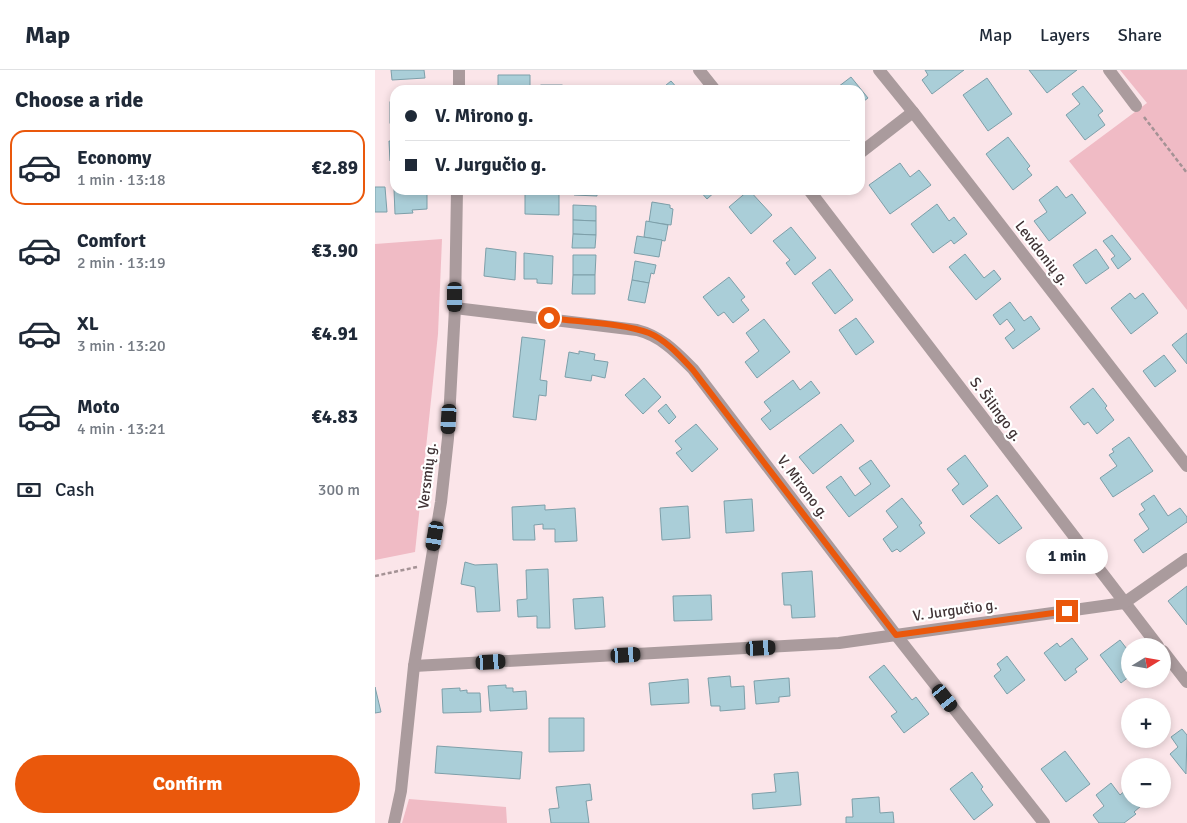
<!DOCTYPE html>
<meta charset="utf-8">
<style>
:root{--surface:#fff;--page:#f2f2f3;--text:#1f2937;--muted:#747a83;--line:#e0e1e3;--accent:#ea580c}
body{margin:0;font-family:Signika,sans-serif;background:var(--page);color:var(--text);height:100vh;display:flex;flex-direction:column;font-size:19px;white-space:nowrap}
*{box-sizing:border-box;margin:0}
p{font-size:16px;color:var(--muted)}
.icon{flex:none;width:28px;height:28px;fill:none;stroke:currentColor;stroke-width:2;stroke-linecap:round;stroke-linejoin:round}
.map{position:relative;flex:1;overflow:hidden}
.sheet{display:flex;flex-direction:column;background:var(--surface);width:375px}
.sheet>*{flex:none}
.hud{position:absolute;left:15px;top:15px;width:475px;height:110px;border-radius:15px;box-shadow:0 2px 8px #0003;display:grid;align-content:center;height:110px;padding:0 15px;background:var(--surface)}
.needle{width:32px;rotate:79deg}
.controls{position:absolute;left:746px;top:568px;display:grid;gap:10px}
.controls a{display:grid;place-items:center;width:50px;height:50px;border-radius:50%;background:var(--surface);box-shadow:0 2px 8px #0003;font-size:25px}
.end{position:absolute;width:22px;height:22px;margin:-11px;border:6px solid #ea580c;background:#fff;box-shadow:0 0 0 2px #fff}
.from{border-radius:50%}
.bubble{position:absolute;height:35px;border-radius:18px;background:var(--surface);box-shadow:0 2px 8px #0003;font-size:16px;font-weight:700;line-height:35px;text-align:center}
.car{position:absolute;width:15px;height:30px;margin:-15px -8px;border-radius:6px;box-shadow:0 0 4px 1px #0007;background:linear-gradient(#222 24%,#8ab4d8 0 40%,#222 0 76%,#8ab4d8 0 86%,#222 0)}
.hud b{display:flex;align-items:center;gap:18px;height:48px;font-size:19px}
.hud b+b{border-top:1px solid var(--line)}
.hud i{width:12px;height:12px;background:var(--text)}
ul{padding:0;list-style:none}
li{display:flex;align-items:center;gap:15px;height:75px;margin:0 10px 8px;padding:0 5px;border:2px solid transparent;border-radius:15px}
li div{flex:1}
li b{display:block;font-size:19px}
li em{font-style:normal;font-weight:700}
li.current{border-color:var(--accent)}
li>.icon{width:45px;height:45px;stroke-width:1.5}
h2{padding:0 15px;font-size:22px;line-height:60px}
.pay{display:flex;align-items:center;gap:12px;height:55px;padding:0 15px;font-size:19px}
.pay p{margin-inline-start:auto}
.primary-button{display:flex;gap:10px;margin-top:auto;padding:10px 15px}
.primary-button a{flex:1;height:58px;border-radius:30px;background:var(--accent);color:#fff;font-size:20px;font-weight:700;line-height:58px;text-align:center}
header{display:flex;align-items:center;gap:30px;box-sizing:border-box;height:70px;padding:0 25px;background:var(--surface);border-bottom:1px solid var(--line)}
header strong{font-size:24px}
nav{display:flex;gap:28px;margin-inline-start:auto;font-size:18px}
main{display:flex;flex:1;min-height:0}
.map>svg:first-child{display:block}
.green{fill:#f0bbc5}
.building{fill:#aaced8;stroke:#7d9fa9}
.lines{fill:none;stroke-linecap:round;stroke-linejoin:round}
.path{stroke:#a49295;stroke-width:2.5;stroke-dasharray:4 2.5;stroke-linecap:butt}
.minor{stroke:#aa9b9d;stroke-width:12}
.route{stroke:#ea580c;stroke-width:6}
.labels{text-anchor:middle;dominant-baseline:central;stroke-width:4.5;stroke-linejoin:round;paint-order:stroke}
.street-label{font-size:15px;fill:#403335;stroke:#fff}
</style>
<header>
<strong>Map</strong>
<nav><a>Map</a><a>Layers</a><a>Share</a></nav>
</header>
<main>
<section class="sheet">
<h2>Choose a ride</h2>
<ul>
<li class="current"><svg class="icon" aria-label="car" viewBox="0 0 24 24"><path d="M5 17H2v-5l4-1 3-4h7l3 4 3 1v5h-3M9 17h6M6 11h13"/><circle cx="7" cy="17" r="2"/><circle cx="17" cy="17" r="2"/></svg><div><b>Economy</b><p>1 min · 13:18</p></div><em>€2.89</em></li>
<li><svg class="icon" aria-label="car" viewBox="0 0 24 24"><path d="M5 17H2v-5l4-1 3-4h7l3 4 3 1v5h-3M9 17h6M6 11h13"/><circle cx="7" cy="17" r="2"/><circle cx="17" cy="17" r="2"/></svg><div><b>Comfort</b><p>2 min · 13:19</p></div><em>€3.90</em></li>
<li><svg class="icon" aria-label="car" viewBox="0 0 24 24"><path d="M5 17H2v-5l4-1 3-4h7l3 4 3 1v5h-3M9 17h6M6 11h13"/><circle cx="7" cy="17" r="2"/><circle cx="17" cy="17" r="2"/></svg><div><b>XL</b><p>3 min · 13:20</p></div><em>€4.91</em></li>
<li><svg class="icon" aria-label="car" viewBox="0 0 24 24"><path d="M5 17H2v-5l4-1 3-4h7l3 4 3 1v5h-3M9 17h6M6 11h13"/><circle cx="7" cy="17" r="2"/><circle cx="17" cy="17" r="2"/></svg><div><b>Moto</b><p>4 min · 13:21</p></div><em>€4.83</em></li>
</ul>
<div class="pay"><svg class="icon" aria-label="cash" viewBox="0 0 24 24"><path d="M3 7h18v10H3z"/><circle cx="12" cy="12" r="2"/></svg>Cash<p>300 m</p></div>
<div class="primary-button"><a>Confirm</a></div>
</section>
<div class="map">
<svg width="812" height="753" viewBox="0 0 812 753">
<rect width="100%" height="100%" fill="#fbe5e9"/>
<g class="green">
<path d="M745,0H812V240L694,91L772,33Z"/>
<path d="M67,169L63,264L40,482L0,490V174Z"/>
<path d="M34,729L131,737L132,753H27Z"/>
</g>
<g class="building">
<path d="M16,0H49L50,8L17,10Z"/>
<path d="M550,0H589L557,24L547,10L553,5Z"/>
<path d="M654,0H702L672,23Z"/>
<path d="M123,5H155V18L123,20Z"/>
<path d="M476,7L493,28L485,34V20H459Z"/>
<path d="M612,8L637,44L613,61L588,25Z"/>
<path d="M296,11L304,20H285Z"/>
<rect x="166" y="15" width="21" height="5"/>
<path d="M708,16L728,41L723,45L730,55L710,70L691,45L705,34L697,24Z"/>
<rect x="15" y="32" width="5" height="21"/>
<path d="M633,67L655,96L652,99L657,105L638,120L611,84Z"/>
<path d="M14,71H20V90L15,91Z"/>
<path d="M525,93L535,107L544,100L556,115L515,144L494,115Z"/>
<path d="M682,116L691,128L697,124L711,143L674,171L659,151L672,142L664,130Z"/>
<path d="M0,117H10L12,142H0Z"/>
<path d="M19,119L52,120V139L37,140L38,143L20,144Z"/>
<path d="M162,120H184V145L150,144V124H162Z"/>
<path d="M200,120H222V126L199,125Z"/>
<path d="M324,120H342L332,129Z"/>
<path d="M374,120L397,145L376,164L354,137Z"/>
<path d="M277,132L295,135V138L298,139L296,155L274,152Z"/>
<path d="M562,134L574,151L579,147L592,164L579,174L576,170L558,183L536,154Z"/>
<path d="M198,135L221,136V151L198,150Z"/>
<path d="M198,150L221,151V165L198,164Z"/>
<path d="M271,151L293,155L290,171L269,167Z"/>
<path d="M416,157L441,188L420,205L411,193L415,190L398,171Z"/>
<path d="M198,164L221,165L220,178H197Z"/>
<path d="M737,165L756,189L743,199L736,189L740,186L728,171Z"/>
<path d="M262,166L287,170L284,187L259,183Z"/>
<path d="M111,178L141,182L140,210L109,206Z"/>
<path d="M721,179L734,198L711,214L698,195Z"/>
<path d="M149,183L178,186L177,214L162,213V209H149Z"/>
<path d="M590,184L609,208L619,200L626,209L601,230L574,197Z"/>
<path d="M198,185H221L220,205H198Z"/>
<path d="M260,191L281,195L279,204L276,203L274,213L257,210Z"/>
<path d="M455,199L478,230L460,244L437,213Z"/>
<path d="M198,205H220V224H197Z"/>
<path d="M354,207L370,227L366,230L374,240L358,253L349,242L343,246L328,227Z"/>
<path d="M257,210L274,213L270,233L253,230Z"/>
<path d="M755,223L760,229L768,223L783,243L756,264L736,238Z"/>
<path d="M635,232L649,251L656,246L665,259L638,279L630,268L640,260L632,249L625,255L618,245Z"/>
<path d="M481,248L499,272L481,285L464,260Z"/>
<path d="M389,249L415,282L382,308L370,292L384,281L371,263Z"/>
<path d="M812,263V294L797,275Z"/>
<path d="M147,267L170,270L165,310L172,311L171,326L164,325L161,350L138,347Z"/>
<path d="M204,281L220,284L219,290L233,292L230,308L217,305L216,311L190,307L194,282L204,284Z"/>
<path d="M789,285L801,301L780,317L768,301Z"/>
<path d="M269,308L286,327L268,344L250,325Z"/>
<path d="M418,310L425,320L436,311L445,323L395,360L386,349L396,341L389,332Z"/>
<path d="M718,318L732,336L730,338L739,350L722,364L713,352L709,355L695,337Z"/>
<path d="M291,334L301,347L294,354L283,341Z"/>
<path d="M321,354L343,379L317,402L301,383L307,379L300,371Z"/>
<path d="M466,354L479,371L438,404L424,387Z"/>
<path d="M754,367L778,401L738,427L725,408L742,396L734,385L739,382L737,379Z"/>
<path d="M590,385L613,416L588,435L577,420L584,414L572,399Z"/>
<path d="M496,390L515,416L474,447L451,417L466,406L480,426L496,414L484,398Z"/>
<path d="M622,425L647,458L624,474L595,446Z"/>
<path d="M779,425L793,446L805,438L812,447V452L768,483L759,470L774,459L764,444L770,440L766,434Z"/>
<path d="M527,428L547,453L544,455L550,463L525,482L522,479L517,482L508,469L523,457L511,441Z"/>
<path d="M377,429L379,461L351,463L349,431Z"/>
<path d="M170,435V440L200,438L202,471L180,472V459H168V454L159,455L160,470H138L137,437Z"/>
<path d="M313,436L315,468L287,470L285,438Z"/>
<path d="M90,492L100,495L122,494L125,541L102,542L100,517L86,514Z"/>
<path d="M173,499L175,558H162V546L143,547L142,530L152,529L151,500Z"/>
<path d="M437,501L440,547L417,548L416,535H409L407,503Z"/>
<path d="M812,516V555L793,531Z"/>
<path d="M336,525L337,550L299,551L298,526Z"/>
<path d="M228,527L230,557L200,559L198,529Z"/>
<path d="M697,568L713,589L700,599L702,602L690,611L669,583L682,573L685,577Z"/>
<path d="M745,570L755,583V606L746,613L725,585Z"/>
<path d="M632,586L650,610L632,624L619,606L626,600L622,594Z"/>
<path d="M509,595L537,630L541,627L554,644L529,663L516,646L522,642L494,607Z"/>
<path d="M355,606L356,617L369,616L370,639L345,641V636H336L333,608Z"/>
<path d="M414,608L415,626L404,627V632L381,634L379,611Z"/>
<path d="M313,609L314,633L276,635L274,613Z"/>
<path d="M131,615V618H138V622L151,621L152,639L115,641L113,616Z"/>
<path d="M0,617L6,642L0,643Z"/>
<path d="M85,618V621L92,620V623H105L106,642L68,643L67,619Z"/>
<path d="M174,648H209V681L174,682Z"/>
<path d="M807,659L812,665L811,704L795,684L803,677L796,667Z"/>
<path d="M62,676L147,682L145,709L60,703Z"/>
<path d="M690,681L715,714L691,732L666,699Z"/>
<path d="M423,702L426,735L378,739L377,724L401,722L399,704Z"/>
<path d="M597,702L608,717L606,719L618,735L599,750L575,719Z"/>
<path d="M736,713L745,725L752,719L755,729H760L766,736L759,742L761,744L749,753H724L718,745L729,736L721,725Z"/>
<path d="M215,714L217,730L211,731L214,753H176L174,739L184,738L181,717Z"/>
<path d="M504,727L505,743L518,742L519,753H471V747H478L477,729Z"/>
</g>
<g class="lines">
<g class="path">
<path d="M769,47L812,103"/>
<path d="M0,506L42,497"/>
</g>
<g class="minor">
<path d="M324,0L340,20"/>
<path d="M504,0L538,42"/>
<path d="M734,0L761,36"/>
<path d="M84,20V0"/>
<path d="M485,83L538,42L812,396"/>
<path d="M434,120L783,576"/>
<path d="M80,238L262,260C286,266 301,282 318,299L521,565L669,753"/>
<path d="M788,581L812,612"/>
<path d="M39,596L464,573L749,533L812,489"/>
<path d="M19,753L26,721L39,596L66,432L73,368L80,238L82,120"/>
</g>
</g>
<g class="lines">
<path class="route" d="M174,248C203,252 248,253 274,263C291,270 305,286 318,300L521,565L692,541"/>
</g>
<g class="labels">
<g class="street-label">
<text transform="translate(667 183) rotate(52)">Levidonių g.</text>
<text transform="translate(621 339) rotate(53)">S. Šilingo g.</text>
<text transform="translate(52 406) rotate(-83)">Versmių g.</text>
<text transform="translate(428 417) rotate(53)">V. Mirono g.</text>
<text transform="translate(580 540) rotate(-8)">V. Jurgučio g.</text>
</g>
</g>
</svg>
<div class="controls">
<a><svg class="needle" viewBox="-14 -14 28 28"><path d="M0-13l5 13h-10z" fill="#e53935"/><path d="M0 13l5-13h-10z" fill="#747a83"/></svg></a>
<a>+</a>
<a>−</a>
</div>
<i class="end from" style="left:174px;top:248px"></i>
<i class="end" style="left:692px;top:541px"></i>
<div class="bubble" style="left:651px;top:469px;width:82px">1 min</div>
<i class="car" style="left:80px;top:227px;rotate:180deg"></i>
<i class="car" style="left:74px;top:349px;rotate:183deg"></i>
<i class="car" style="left:60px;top:466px;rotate:190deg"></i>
<i class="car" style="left:386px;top:578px;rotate:87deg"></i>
<i class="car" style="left:251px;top:585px;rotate:87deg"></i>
<i class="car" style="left:116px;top:592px;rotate:87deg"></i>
<i class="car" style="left:570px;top:628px;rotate:142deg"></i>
<div class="hud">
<b><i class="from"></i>V. Mirono g.</b>
<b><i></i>V. Jurgučio g.</b>
</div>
</div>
</main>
